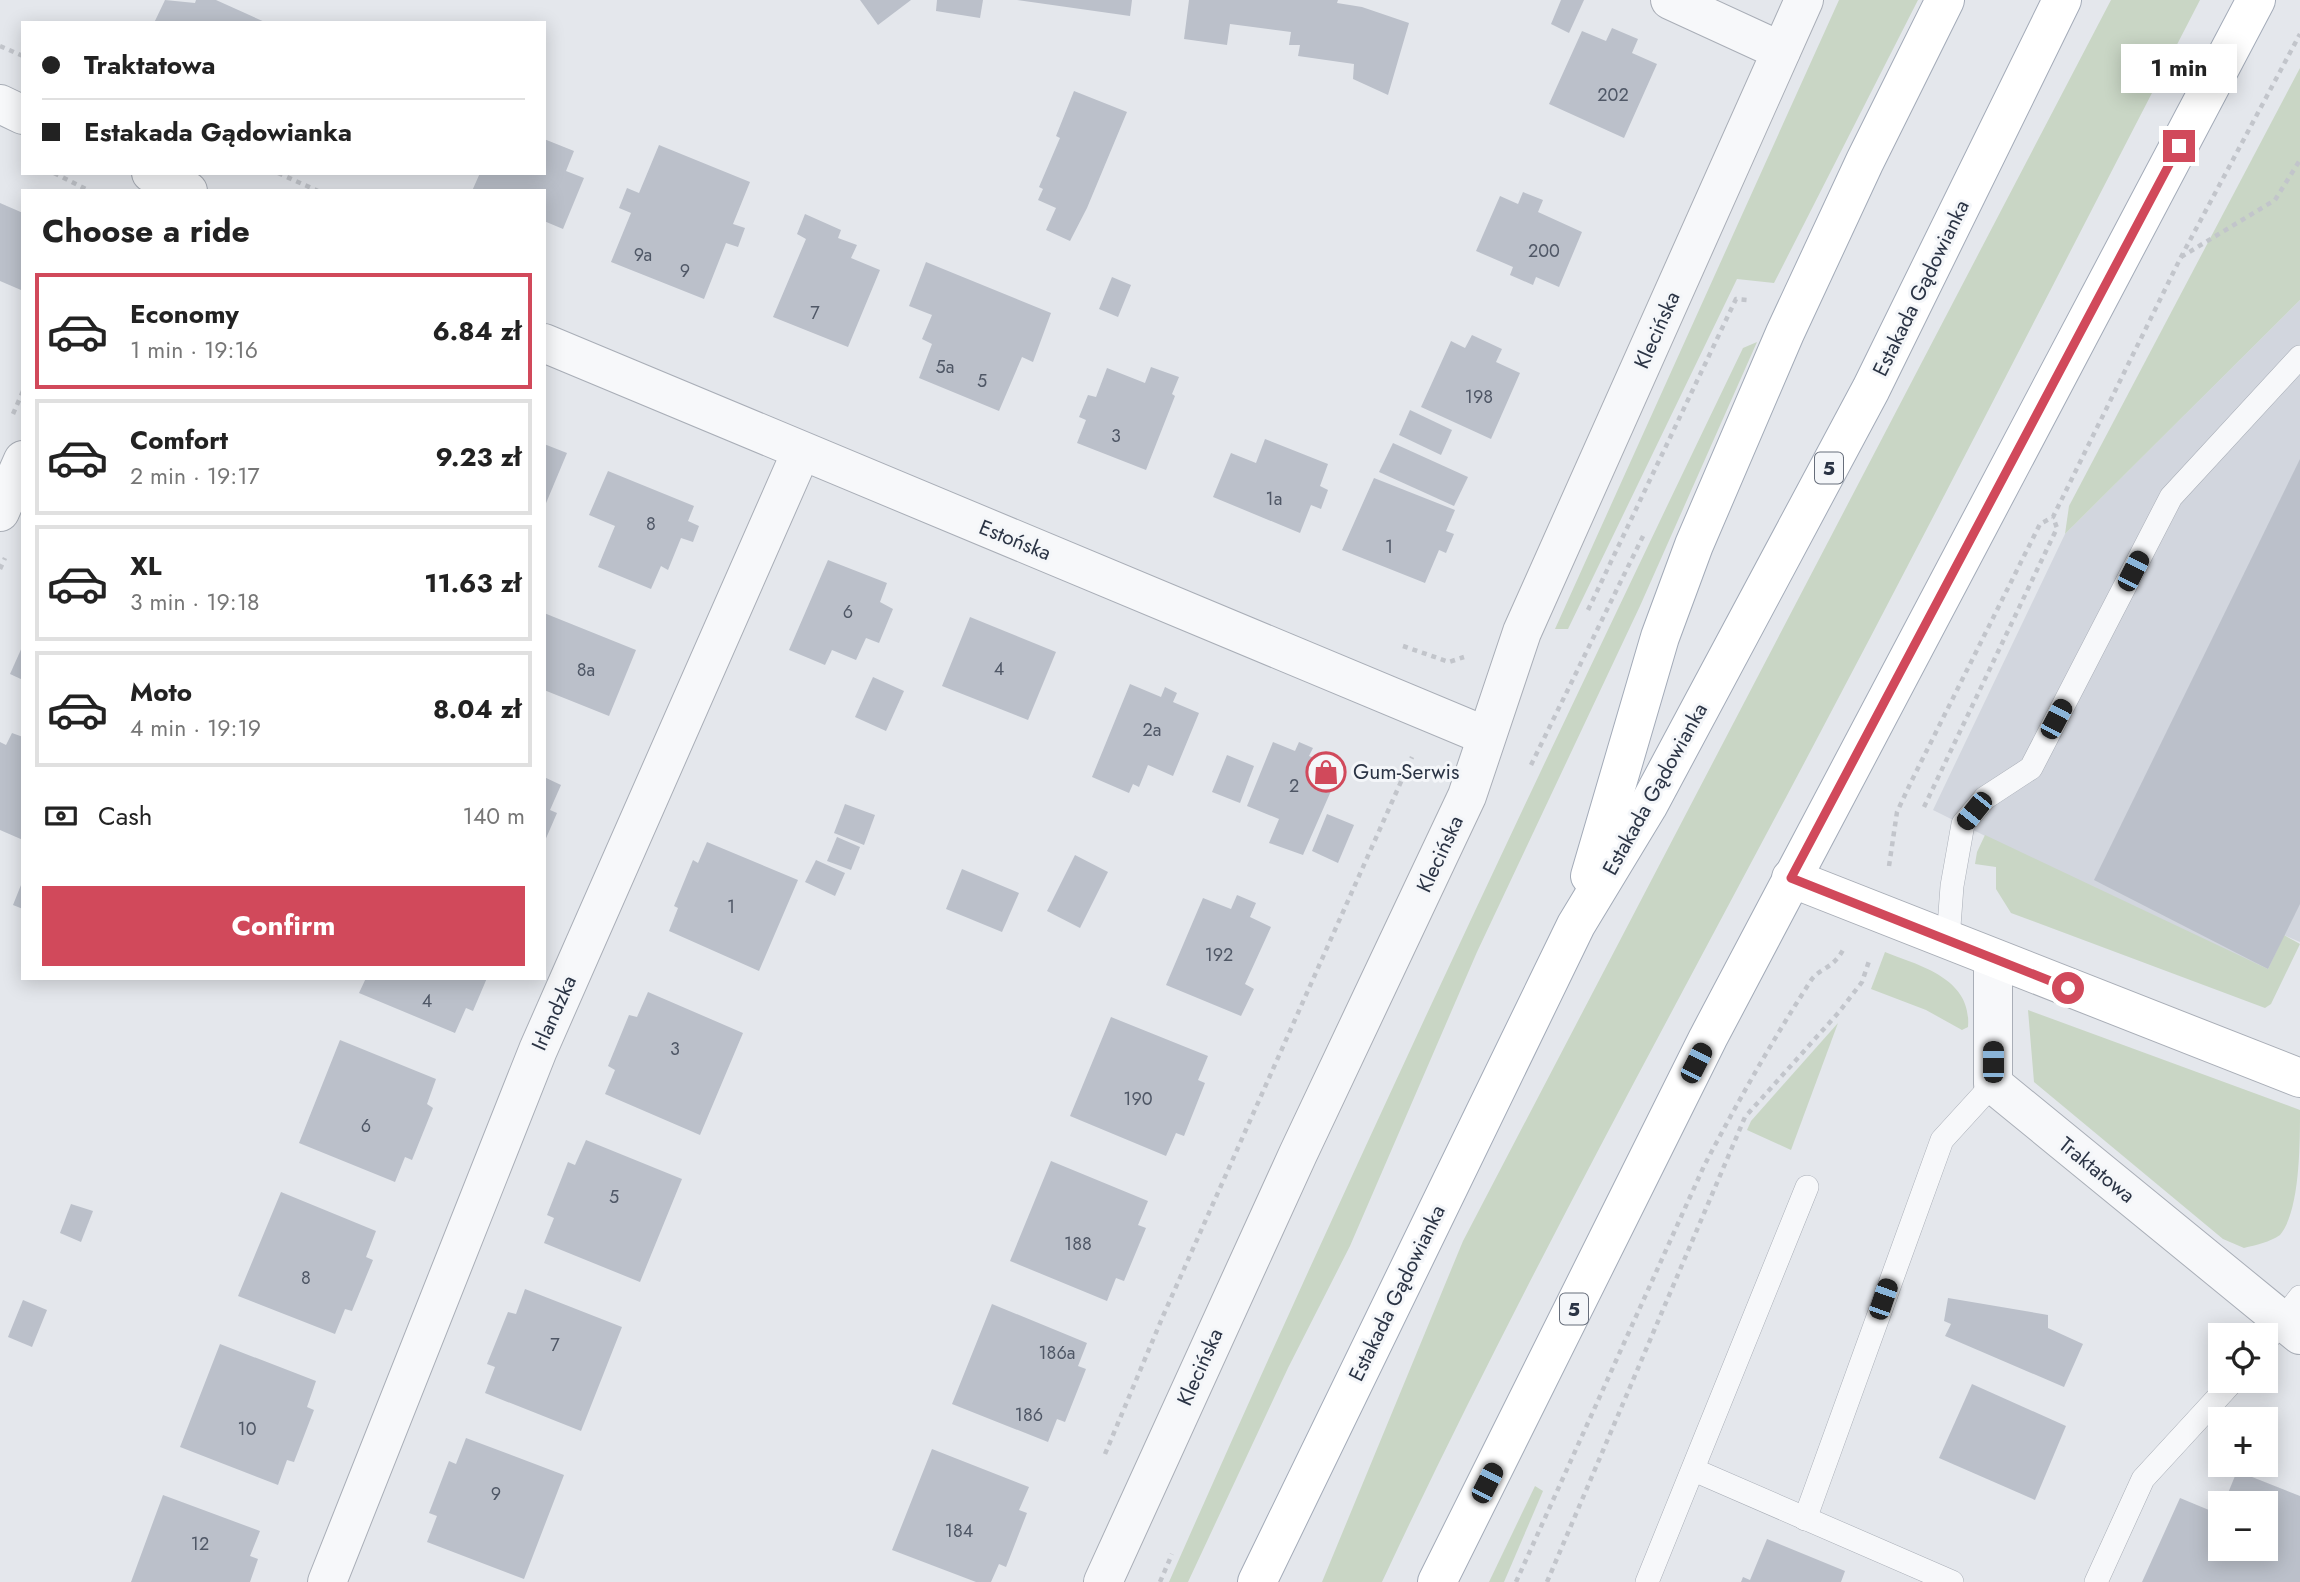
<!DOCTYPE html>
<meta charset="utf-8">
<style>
:root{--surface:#fff;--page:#f6f6f6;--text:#222;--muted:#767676;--line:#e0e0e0;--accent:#d1495b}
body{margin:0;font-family:Jost,sans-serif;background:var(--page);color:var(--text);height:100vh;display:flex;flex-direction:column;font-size:26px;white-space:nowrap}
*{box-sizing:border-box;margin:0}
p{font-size:23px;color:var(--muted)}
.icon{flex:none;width:38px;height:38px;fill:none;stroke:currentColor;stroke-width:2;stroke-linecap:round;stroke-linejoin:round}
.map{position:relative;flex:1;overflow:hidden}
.panel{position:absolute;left:21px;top:189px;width:525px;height:791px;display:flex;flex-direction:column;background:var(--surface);border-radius:0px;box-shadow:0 4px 18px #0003}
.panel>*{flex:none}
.guide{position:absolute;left:21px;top:21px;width:525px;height:154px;border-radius:0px;box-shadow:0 4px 18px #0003;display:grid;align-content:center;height:154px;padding:0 21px;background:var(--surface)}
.controls{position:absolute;left:2208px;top:1323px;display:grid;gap:14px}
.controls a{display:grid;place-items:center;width:70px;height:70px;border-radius:0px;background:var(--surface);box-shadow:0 4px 18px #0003;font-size:35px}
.end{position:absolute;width:32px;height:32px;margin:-16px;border:9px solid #d1495b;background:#fff;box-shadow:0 0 0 4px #fff}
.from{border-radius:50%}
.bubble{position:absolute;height:49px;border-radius:0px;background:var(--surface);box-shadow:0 4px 18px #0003;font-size:23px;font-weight:700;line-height:49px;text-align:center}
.car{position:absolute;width:21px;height:42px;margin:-21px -10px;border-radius:9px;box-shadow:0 0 5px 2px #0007;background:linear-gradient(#222 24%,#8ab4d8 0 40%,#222 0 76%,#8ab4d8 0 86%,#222 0)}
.guide b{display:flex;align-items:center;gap:24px;height:66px;font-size:26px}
.guide b+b{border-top:2px solid var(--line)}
.guide i{width:18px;height:18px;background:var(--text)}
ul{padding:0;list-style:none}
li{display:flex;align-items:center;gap:21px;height:116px;margin:0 14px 10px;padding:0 7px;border:4px solid var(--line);border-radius:0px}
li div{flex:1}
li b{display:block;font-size:26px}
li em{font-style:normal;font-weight:700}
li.current{border-color:var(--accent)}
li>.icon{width:63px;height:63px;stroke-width:1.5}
h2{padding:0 21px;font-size:32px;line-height:84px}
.pay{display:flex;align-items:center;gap:18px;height:77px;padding:0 21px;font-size:26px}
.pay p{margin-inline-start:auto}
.button{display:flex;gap:14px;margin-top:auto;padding:14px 21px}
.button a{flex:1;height:80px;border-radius:0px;background:var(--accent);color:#fff;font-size:28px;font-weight:700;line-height:80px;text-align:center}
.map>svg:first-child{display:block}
.built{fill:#d2d6de}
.green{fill:#c9d6c5}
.building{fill:#bbc0ca}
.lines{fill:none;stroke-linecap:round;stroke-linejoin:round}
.service-casing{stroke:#a9aeb7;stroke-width:24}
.minor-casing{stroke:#a9aeb7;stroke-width:40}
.secondary-casing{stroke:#a9aeb7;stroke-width:40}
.primary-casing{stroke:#a3abb8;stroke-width:40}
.path{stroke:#c2c5cb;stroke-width:4.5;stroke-dasharray:5 5;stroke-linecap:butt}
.service{stroke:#f7f8fa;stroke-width:23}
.minor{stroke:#f7f8fa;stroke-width:38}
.secondary{stroke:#fff;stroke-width:38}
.primary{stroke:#fff;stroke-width:38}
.route{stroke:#d1495b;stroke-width:9}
.labels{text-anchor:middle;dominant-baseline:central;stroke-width:6;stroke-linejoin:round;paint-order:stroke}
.number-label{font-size:18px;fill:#4f5766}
.shield{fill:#f4f6f9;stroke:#676e7b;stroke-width:2}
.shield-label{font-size:19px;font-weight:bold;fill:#2b3445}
.street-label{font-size:21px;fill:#2b3445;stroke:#f4f6f9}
.poi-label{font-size:21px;fill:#2b3445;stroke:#f4f6f9;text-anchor:start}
</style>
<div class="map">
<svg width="2300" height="1582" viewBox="0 0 2300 1582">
<rect width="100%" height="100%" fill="#e4e7ec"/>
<path class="built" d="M2300,300V942L2284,935L2268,969L2128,907L1933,810L2065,534Z"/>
<g class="green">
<path d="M1839,0H1918L1774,283L1737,279L1568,629H1555Z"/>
<path d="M2111,0H2200C2064,263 1930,526 1792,786C1652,1050 1508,1312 1382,1582H1322L1463,1241Z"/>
<path d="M2300,68V300L2065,534L2069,506Z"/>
<path d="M1757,342L1640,606L1477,952L1350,1246L1288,1368L1188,1582H1169C1352,1167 1546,757 1743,348Z"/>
<path d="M1985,835L2268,969L2284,935L2300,944L2271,1004L2265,1008L2011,913L1996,889V867L1975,864L1977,852Z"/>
<path d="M1885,952C1920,966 1972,978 1968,1027L1962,1030L1926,1010L1871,989Z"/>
<path d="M2028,1010L2300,1110C2300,1145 2300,1211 2280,1235C2270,1242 2256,1245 2244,1248L2223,1239L2034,1082Z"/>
<path d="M1838,1023L1791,1150L1747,1130L1751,1121Z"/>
<path d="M1535,1486L1543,1491L1504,1582H1489Z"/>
</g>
<g class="building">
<path d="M165,0L195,3L196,0H216L267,23H154Z"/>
<path d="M860,0H911L878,25Z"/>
<path d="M937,0H983L980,18L936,11Z"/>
<path d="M1017,0H1132L1130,16Z"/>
<path d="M1189,0H1338L1337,3L1362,7L1409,23L1388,95L1353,79L1354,64L1298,56L1300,45H1289L1291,32L1230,24L1227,45L1184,39Z"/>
<path d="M1561,0H1584L1569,33L1551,24Z"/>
<path d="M1612,28L1638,39L1632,53L1657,64L1624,138L1549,104L1582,31L1606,41Z"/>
<path d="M1074,91L1127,112L1087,208L1070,241L1046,230L1056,208L1038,200L1043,189L1039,187L1060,138L1056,136Z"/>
<path d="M544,139L574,151L566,171L584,178L563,229L544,221V191H472L480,173H544Z"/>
<path d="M659,145L750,182L733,224L745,228L738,247L726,243L704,299L611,262L631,213L619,208L627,188L639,193Z"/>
<path d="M1523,192L1543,200L1538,212L1582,232L1559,287L1536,277L1533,285L1510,275L1513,267L1476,251L1500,196L1518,204Z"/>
<path d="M0,203L23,213L21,290L0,281Z"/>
<path d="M805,214L841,230L838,238L857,245L851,258L880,270L848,347L773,317L806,239L797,234Z"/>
<path d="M926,262L1051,313L1033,362L1022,357L999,411L919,378L932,344L922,339L932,315L909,306Z"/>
<path d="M1112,277L1131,285L1118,317L1099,309Z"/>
<path d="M1472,335L1502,349L1496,362L1520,373L1491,439L1421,407L1451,341L1465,348Z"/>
<path d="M1151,367L1179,377L1172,394L1175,396L1146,470L1077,443L1086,420L1079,417L1088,395L1096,397L1107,368L1145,383Z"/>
<path d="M1410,410L1452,430L1441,455L1399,435Z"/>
<path d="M1265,439L1328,464L1320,486L1328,490L1321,509L1311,505L1300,533L1213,497L1231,453L1256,463Z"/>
<path d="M1393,443L1468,477L1454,506L1379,472Z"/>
<path d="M544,444L567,453L544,508Z"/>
<path d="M2300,459V904L2268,969L2094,880Z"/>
<path d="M608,471L694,506L688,521L699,526L693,542L681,538L668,570L661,566L651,589L598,567L615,526L589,515Z"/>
<path d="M1374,478L1455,510L1446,531L1454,534L1446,553L1439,550L1425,583L1342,550Z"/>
<path d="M828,560L887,583L880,602L893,609L879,643L866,638L856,660L832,650L825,665L789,650Z"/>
<path d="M544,613L636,650L609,716L544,690Z"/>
<path d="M970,617L1056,652L1028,720L942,686Z"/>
<path d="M23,645V680L10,674Z"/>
<path d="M873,677L904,691L886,731L855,717Z"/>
<path d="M1130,684L1161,697L1165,687L1177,693L1173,702L1199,713L1173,776L1148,765L1139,787L1133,784L1129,793L1092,777Z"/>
<path d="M12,733L23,737V840L0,830V742L6,745Z"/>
<path d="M1273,742L1295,751L1299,742L1313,748L1309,756L1341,768L1303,855L1269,843L1279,819L1247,806Z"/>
<path d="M1227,755L1254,766L1240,803L1212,792Z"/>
<path d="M544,777L561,785L550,810L557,813L544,843Z"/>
<path d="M845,804L875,815L864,845L834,833Z"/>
<path d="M1327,814L1354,825L1338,863L1312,851Z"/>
<path d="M837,837L860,847L851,870L827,861Z"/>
<path d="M707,842L798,880L759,971L669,931L678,908L674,906L693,860L698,863Z"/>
<path d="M1075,855L1108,872L1080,928L1047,911Z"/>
<path d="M816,860L845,873L835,896L805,882Z"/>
<path d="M962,869L1019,893L1002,932L946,909Z"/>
<path d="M23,880V909L13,905Z"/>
<path d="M1237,895L1256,903L1250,917L1271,927L1245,984L1254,989L1241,1016L1166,985L1203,898L1231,909Z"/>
<path d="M366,978H487L473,1011L466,1008L455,1033L359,993Z"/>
<path d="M648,992L743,1033L700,1135L605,1094L615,1070L608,1066L629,1015L637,1017Z"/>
<path d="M1111,1017L1208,1056L1198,1080L1205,1083L1184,1136L1176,1133L1166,1156L1070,1116Z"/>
<path d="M340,1040L436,1079L427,1104L433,1108L412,1160L405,1157L395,1182L299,1143Z"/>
<path d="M586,1140L682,1179L640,1282L544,1243L554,1218L547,1215L568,1162L575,1165Z"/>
<path d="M1051,1161L1148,1201L1138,1225L1146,1228L1124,1281L1116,1278L1107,1301L1010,1261Z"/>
<path d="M281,1192L376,1231L366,1257L373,1260L352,1311L345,1309L335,1334L238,1296Z"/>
<path d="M71,1204L93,1211L81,1242L60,1233Z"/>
<path d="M525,1289L622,1327L581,1431L485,1393L495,1367L487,1364L508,1312L516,1314Z"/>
<path d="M1948,1298L2048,1315V1328L2083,1344L2064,1387L1945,1336L1951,1324L1944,1321Z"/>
<path d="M23,1300L47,1310L32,1347L8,1337Z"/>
<path d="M992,1304L1087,1343L1078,1366L1086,1369L1065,1422L1057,1419L1048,1442L952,1404Z"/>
<path d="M220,1344L316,1381L307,1407L314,1410L294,1462L287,1460L278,1485L180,1447Z"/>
<path d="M1972,1384L2066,1426L2035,1500L1939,1458Z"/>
<path d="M466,1438L564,1475L524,1579L427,1542L437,1516L429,1513L449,1461L456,1464Z"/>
<path d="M932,1449L1029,1487L1019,1510L1027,1513L1006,1567L999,1564L991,1582H976L892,1550Z"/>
<path d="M2237,1471L2300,1496V1582H2142L2180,1498L2221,1515V1549H2266V1503H2224Z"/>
<path d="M163,1495L260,1531L250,1556L258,1559L250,1582H131Z"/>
<path d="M1767,1539L1845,1571L1841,1582H1741L1743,1577L1750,1580Z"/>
</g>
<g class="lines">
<g class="service-casing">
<g id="service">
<path d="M1948,940L1952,886L1963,824L1985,798L2031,768L2171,497L2300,357"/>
<path d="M2266,1341L2300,1297"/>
<path d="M1694,1470L1952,1582"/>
<path d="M1805,1519L1942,1140L1993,1084"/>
<path d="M1647,1582L1807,1187"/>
<path d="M2096,1582L2143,1479L2233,1381"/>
</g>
</g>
<g class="minor-casing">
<g id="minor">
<path d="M1670,0L1781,51"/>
<path d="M0,104L23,115"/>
<path d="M151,173L188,191"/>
<path d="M544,343L1486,736"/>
<path d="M0,512L23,460"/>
<path d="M1993,958V1084L2300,1335"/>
<path d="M327,1582L538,1050L801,452"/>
<path d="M1103,1582L1298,1154L1467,796L1522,632L1804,0"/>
</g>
</g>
<g class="secondary-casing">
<path id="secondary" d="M1791,878L2300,1078"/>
</g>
<g class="primary-casing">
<g id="primary">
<path d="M1590,876L1660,637L1694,545L1785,333L1865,161L1945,0"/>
<path d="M1257,1582L1576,925L1648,806L1871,389L2062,0"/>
<path d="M1437,1582L1708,1038L2256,0"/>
</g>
</g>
<g class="path">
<path d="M0,46L23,56"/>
<path d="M54,173L90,191"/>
<path d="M278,173L318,191"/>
<path d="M2181,257L2275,200L2300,160"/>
<path d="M13,414L23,391"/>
<path d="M0,569L5,558"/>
<path d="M1588,610L1736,299L1747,300"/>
<path d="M1403,646L1449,662L1464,657"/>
<path d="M1531,765L1644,534"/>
<path d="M1924,807L2057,528L2053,517"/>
<path d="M1889,866L1897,812L1911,782L2040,524L2053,517L2181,257L2300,34"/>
<path d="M1105,1454L1163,1316L1412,757"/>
<path d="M1160,1582L1172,1554"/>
<path d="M1516,1582L1704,1166C1737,1103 1772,1041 1810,982C1819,967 1832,971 1844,948"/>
<path d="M1547,1582L1745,1117L1839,1012L1862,982L1870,958"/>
</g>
<use href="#service" class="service"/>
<use href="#minor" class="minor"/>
<use href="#secondary" class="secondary"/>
<use href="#primary" class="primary"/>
</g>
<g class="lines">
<path class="route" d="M2068,988L1791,878L2179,146"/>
</g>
<defs>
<g id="shop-ring" transform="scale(2.0125)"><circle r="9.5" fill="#f4f6f9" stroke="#d1495b" stroke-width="1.5"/><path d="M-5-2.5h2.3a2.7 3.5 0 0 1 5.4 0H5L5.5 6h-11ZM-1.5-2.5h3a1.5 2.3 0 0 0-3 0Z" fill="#d1495b"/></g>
</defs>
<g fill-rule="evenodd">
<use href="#shop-ring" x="1326" y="772"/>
</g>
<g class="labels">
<g class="number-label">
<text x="1613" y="95">202</text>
<text x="1544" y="251">200</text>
<text x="643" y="255">9a</text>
<text x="685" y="271">9</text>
<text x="815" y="313">7</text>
<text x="945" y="367">5a</text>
<text x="982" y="381">5</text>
<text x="1479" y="397">198</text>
<text x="1116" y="436">3</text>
<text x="1274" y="499">1a</text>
<text x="651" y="524">8</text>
<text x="1389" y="547">1</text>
<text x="848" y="612">6</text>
<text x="999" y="669">4</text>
<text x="586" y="670">8a</text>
<text x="1152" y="730">2a</text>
<text x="1294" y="786">2</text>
<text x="731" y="907">1</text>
<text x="1219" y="955">192</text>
<text x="427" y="1001">4</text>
<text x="675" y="1049">3</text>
<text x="1138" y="1099">190</text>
<text x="366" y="1126">6</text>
<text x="614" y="1197">5</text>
<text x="1078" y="1244">188</text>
<text x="306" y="1278">8</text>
<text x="555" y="1345">7</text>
<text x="1057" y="1353">186a</text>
<text x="1029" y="1415">186</text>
<text x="247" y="1429">10</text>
<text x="496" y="1494">9</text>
<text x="959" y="1531">184</text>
<text x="200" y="1544">12</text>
</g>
<g class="shield">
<rect x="1815" y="452.5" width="28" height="31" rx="5"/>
<rect x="1560" y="1293.5" width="28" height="31" rx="5"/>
</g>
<g class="shield-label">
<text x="1829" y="468">5</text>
<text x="1574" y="1309">5</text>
</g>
<g class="street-label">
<text transform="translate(1921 288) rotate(-64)">Estakada Gądowianka</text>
<text transform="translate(1657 330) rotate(-66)">Klecińska</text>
<text transform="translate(1015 540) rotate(22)">Estońska</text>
<text transform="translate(1655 789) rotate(-61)">Estakada Gądowianka</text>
<text transform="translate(1440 854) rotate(-65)">Klecińska</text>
<text transform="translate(554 1013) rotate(-66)">Irlandzka</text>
<text transform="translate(2097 1170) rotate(39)">Traktatowa</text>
<text transform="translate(1397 1293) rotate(-64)">Estakada Gądowianka</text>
<text transform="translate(1200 1367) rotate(-66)">Klecińska</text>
</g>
<g class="poi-label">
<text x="1353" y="772">Gum-Serwis</text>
</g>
</g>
</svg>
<div class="controls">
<a><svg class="icon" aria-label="locate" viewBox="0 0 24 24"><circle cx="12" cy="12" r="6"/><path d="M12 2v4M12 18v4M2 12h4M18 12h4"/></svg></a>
<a>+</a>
<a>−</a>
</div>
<i class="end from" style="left:2068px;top:988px"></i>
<i class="end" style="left:2179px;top:146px"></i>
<div class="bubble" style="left:2121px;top:44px;width:116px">1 min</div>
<i class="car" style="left:2133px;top:571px;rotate:27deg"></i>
<i class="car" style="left:2056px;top:719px;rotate:28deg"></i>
<i class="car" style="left:1974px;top:811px;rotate:219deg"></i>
<i class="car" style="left:1993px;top:1062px;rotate:0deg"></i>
<i class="car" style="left:1696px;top:1063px;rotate:27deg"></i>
<i class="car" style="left:1883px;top:1299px;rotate:19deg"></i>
<i class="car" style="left:1487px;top:1483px;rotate:27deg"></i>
<div class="guide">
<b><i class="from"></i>Traktatowa</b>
<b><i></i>Estakada Gądowianka</b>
</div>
<section class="panel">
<h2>Choose a ride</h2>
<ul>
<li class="current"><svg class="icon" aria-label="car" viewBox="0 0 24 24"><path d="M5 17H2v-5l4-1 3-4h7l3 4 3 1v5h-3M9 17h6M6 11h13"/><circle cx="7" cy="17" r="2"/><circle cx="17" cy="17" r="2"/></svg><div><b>Economy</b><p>1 min · 19:16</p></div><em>6.84 zł</em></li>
<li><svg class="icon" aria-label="car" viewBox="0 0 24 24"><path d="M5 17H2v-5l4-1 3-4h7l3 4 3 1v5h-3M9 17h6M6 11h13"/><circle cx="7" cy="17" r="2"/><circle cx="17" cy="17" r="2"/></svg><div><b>Comfort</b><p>2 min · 19:17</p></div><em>9.23 zł</em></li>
<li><svg class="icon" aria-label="car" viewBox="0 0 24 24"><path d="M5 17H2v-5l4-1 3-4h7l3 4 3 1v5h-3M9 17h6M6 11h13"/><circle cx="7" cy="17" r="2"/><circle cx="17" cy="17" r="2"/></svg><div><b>XL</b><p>3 min · 19:18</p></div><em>11.63 zł</em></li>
<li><svg class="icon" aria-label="car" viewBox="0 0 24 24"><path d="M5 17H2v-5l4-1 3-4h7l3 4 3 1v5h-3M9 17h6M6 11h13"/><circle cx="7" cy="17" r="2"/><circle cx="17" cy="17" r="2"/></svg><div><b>Moto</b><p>4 min · 19:19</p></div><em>8.04 zł</em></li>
</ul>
<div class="pay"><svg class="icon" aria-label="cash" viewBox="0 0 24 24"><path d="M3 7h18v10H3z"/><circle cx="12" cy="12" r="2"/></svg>Cash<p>140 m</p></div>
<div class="button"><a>Confirm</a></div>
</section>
</div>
